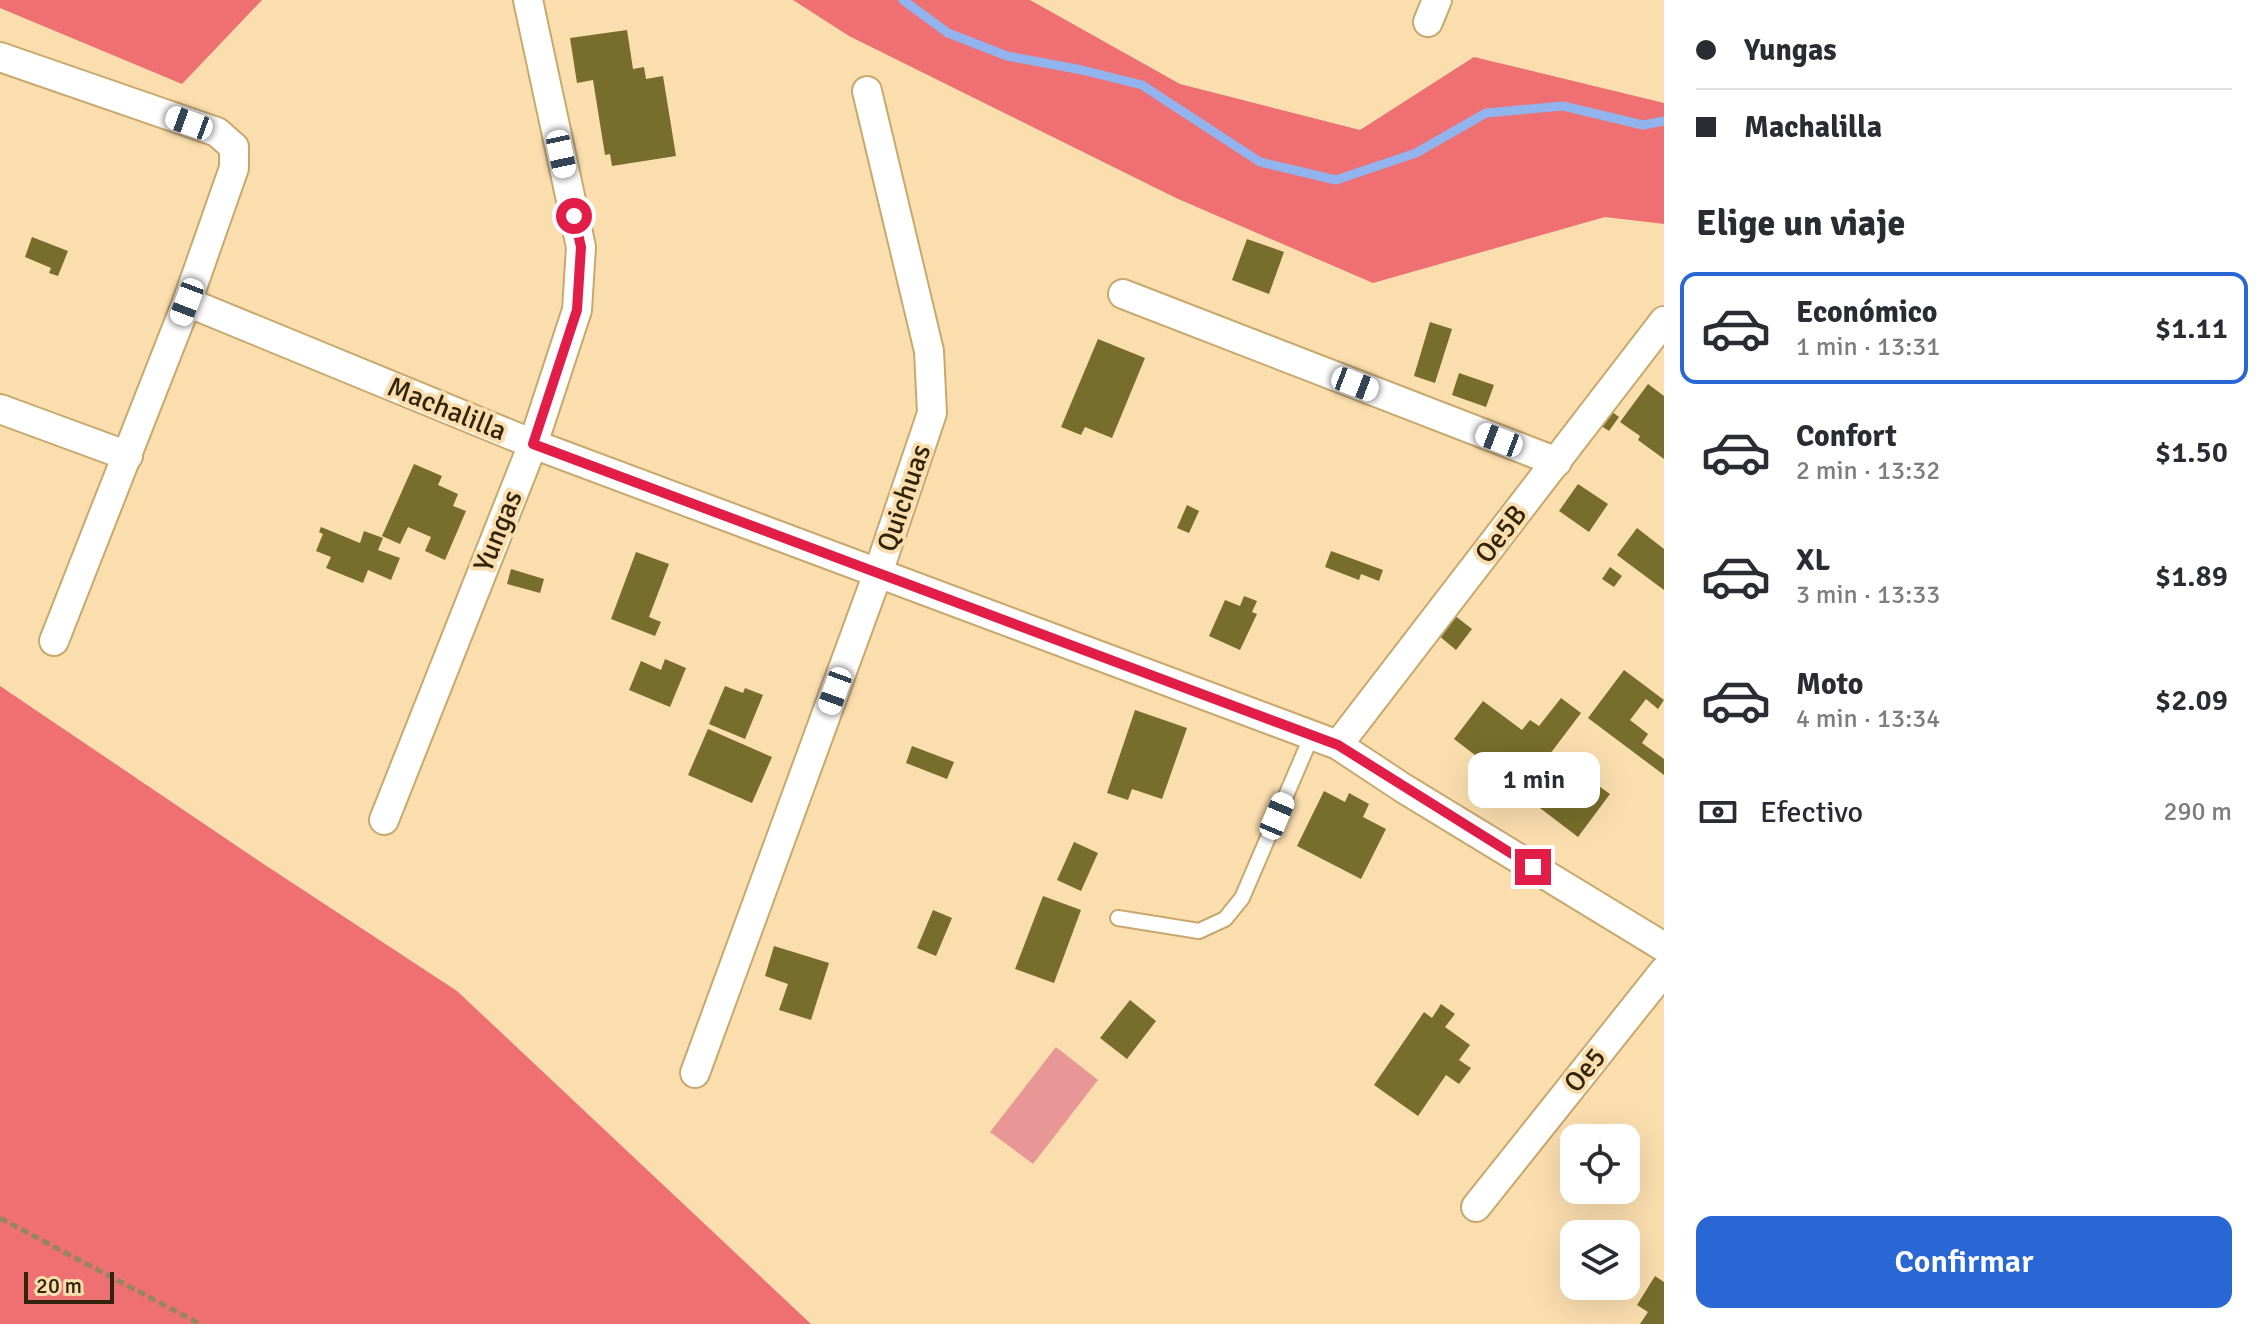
<!DOCTYPE html>
<html lang="es">
<meta charset="utf-8">
<style>
:root{--surface:#fff;--page:#f7f7f7;--text:#2b2b33;--muted:#7c7c81;--line:#e1e1e2;--accent:#2967d4}
body{margin:0;font-family:Signika,sans-serif;background:var(--page);color:var(--text);height:100vh;display:flex;flex-direction:column;font-size:30px;white-space:nowrap}
*{box-sizing:border-box;margin:0}
p{font-size:26px;color:var(--muted)}
.icon{flex:none;width:44px;height:44px;fill:none;stroke:currentColor;stroke-width:2;stroke-linecap:round;stroke-linejoin:round}
.map{position:relative;flex:1;overflow:hidden}
.panel{display:flex;flex-direction:column;background:var(--surface);width:600px}
.panel>*{flex:none}
.top-card{display:grid;align-content:center;height:176px;padding:0 32px;background:var(--surface)}
.buttons{position:absolute;left:1560px;top:1124px;display:grid;gap:16px}
.buttons a{display:grid;place-items:center;width:80px;height:80px;border-radius:16px;background:var(--surface);box-shadow:0 8px 32px #0002;font-size:40px}
.scale{position:absolute;left:24px;bottom:20px;width:90px;box-sizing:border-box;padding-left:8px;border:4px solid #32240c;border-top:0;font-size:22px;line-height:28px;white-space:nowrap;color:#32240c;-webkit-text-stroke:6px #fadeae;paint-order:stroke}
.end{position:absolute;width:36px;height:36px;margin:-18px;border:10px solid #e11d48;background:#fff;box-shadow:0 0 0 4px #fff}
.from{border-radius:50%}
.bubble{position:absolute;height:56px;border-radius:16px;background:var(--surface);box-shadow:0 8px 32px #0002;font-size:26px;font-weight:600;line-height:56px;text-align:center}
.car{position:absolute;width:24px;height:48px;margin:-24px -12px;border-radius:10px;box-shadow:0 0 6px 2px #0007;background:linear-gradient(#fff 24%,#345 0 40%,#fff 0 76%,#345 0 86%,#fff 0)}
.top-card b{display:flex;align-items:center;gap:28px;height:76px;font-size:30px}
.top-card b+b{border-top:2px solid var(--line)}
.top-card i{width:20px;height:20px;background:var(--text)}
ul{padding:0;list-style:none}
li{display:flex;align-items:center;gap:24px;height:112px;margin:0 16px 12px;padding:0 16px;border:4px solid transparent;border-radius:16px}
li div{flex:1}
li b{display:block;font-size:30px}
li em{font-style:normal;font-weight:600}
li.current{border-color:var(--accent)}
li>.icon{width:72px;height:72px;stroke-width:1.5}
h2{padding:0 32px;font-size:36px;line-height:96px}
.pay{display:flex;align-items:center;gap:20px;height:88px;padding:0 32px;font-size:30px}
.pay p{margin-inline-start:auto}
.button{display:flex;gap:16px;margin-top:auto;padding:16px 32px}
.button a{flex:1;height:92px;border-radius:16px;background:var(--accent);color:#fff;font-size:32px;font-weight:600;line-height:92px;text-align:center}
main{display:flex;flex:1;min-height:0}
.map>svg:first-child{display:block}
.green{fill:#e89796}
.forest{fill:#ee7072}
.lines{fill:none;stroke-linecap:round;stroke-linejoin:round}
.stream{stroke:#91b4ef;stroke-width:9}
.building{fill:#776d2c}
.lane-casing{stroke:#c9a86d;stroke-width:18}
.street-casing{stroke:#c9a86d;stroke-width:32}
.path{stroke:#9a8460;stroke-width:5;stroke-dasharray:8 4;stroke-linecap:butt}
.lane{stroke:#fff;stroke-width:14}
.street{stroke:#fff;stroke-width:28}
.route{stroke:#e11d48;stroke-width:10}
.labels{text-anchor:middle;dominant-baseline:central;stroke-width:8;stroke-linejoin:round;paint-order:stroke}
.street-label{font-size:28px;fill:#32240c;stroke:#fadeae}
</style>
<main>
<div class="map">
<svg width="1664" height="1324" viewBox="0 0 1664 1324">
<rect width="100%" height="100%" fill="#fadeae"/>
<path class="green" d="M1056,1047L1098,1080L1033,1164L990,1132Z"/>
<g class="forest">
<path d="M0,0H262L182,84L0,8Z"/>
<path d="M793,0H1030L1180,84L1360,130L1474,57L1664,103V224L1605,217L1373,283L1176,198L849,36Z"/>
<path d="M0,686L259,861L457,991L811,1324H0Z"/>
</g>
<g class="lines">
<path class="stream" d="M903,0L948,33L1007,56L1082,70L1142,85L1260,162L1336,180L1416,153L1486,113L1563,106L1643,125L1664,121"/>
</g>
<g class="building">
<path d="M627,30L633,69L644,67L646,79L663,76L676,156L612,166L610,154L605,155L593,80L577,83L570,38Z"/>
<path d="M32,237L68,251L58,276L49,273L51,268L25,257Z"/>
<path d="M1247,239L1284,252L1269,294L1232,280Z"/>
<path d="M1430,322L1452,329L1435,383L1414,376Z"/>
<path d="M1098,339L1145,358L1112,438L1085,427L1081,435L1061,427Z"/>
<path d="M1459,373L1494,385L1486,407L1452,395Z"/>
<path d="M1648,384L1664,396V459L1638,440L1640,436L1620,422Z"/>
<path d="M1607,408L1619,417L1609,431L1597,423Z"/>
<path d="M414,464L442,476L438,485L458,494L453,506L466,511L445,560L425,551L431,537L408,527L400,544L382,536Z"/>
<path d="M1578,484L1608,504L1589,532L1559,511Z"/>
<path d="M1187,505L1199,511L1189,533L1177,528Z"/>
<path d="M321,527L360,543L364,531L383,538L378,550L400,558L391,580L368,570L363,583L326,568L331,557L316,551L323,534L319,532Z"/>
<path d="M1637,528L1664,549V590L1617,555Z"/>
<path d="M1331,551L1383,570L1379,581L1361,574L1359,580L1325,567Z"/>
<path d="M636,552L669,564L649,617L661,622L655,636L611,619Z"/>
<path d="M1610,567L1622,576L1614,587L1602,579Z"/>
<path d="M511,569L544,579L540,593L507,584Z"/>
<path d="M1244,596L1257,601L1252,612L1257,614L1240,650L1209,636L1225,600L1240,606Z"/>
<path d="M1454,615L1472,629L1456,650L1438,635Z"/>
<path d="M665,659L686,668L670,707L629,690L641,661L661,670Z"/>
<path d="M1624,670L1664,700L1658,709L1646,699L1630,720L1648,734L1642,743L1664,759V775L1588,718Z"/>
<path d="M725,686L743,693L745,688L763,695L745,739L709,724Z"/>
<path d="M1561,698L1581,713L1522,791L1454,739L1483,701L1522,730L1530,720L1539,726Z"/>
<path d="M1135,710L1187,728L1162,799L1132,789L1128,800L1107,793Z"/>
<path d="M708,729L772,757L752,803L688,775Z"/>
<path d="M912,746L954,762L947,779L906,763Z"/>
<path d="M1559,773L1588,795L1596,784L1610,794L1578,837L1536,805Z"/>
<path d="M1324,791L1345,802L1349,793L1369,804L1363,817L1386,829L1361,879L1297,846Z"/>
<path d="M1074,842L1098,853L1081,891L1057,880Z"/>
<path d="M1043,896L1081,910L1054,983L1015,969Z"/>
<path d="M933,910L952,918L936,956L917,948Z"/>
<path d="M774,946L829,963L811,1020L779,1010L788,984L765,976Z"/>
<path d="M1130,1000L1156,1021L1127,1059L1100,1038Z"/>
<path d="M1441,1004L1455,1014L1445,1027L1470,1045L1459,1060L1471,1068L1459,1084L1446,1075L1418,1116L1374,1085L1424,1012L1432,1018Z"/>
<path d="M1655,1276L1664,1282V1324H1640L1648,1312L1637,1305Z"/>
</g>
<g class="lines">
<g class="lane-casing">
<path id="lane" d="M1118,918L1199,931L1225,919L1242,898L1312,735"/>
</g>
<g class="street-casing">
<g id="street">
<path d="M1428,22L1437,0"/>
<path d="M0,57L217,132L234,147V168L187,302L54,641"/>
<path d="M1123,294L1557,462"/>
<path d="M187,302L533,444L1338,745L1403,788L1664,947"/>
<path d="M0,409L128,456"/>
<path d="M1338,745L1664,321"/>
<path d="M384,820L533,444L577,310L581,247L528,0"/>
<path d="M695,1073L878,573L932,413L929,351L867,91"/>
<path d="M1476,1207L1664,971"/>
</g>
</g>
<path class="path" d="M0,1218L200,1324"/>
<use href="#lane" class="lane"/>
<use href="#street" class="street"/>
</g>
<g class="lines">
<path class="route" d="M574,216L581,247L577,310L533,444L1338,745L1533,867"/>
</g>
<g class="labels">
<g class="street-label">
<text transform="translate(447 409) rotate(22)">Machalilla</text>
<text transform="translate(904 498) rotate(-71)">Quichuas</text>
<text transform="translate(498 531) rotate(-68)">Yungas</text>
<text transform="translate(1501 534) rotate(-52)">Oe5B</text>
<text transform="translate(1585 1070) rotate(-51)">Oe5</text>
</g>
</g>
</svg>
<div class="buttons">
<a><svg class="icon" aria-label="locate" viewBox="0 0 24 24"><circle cx="12" cy="12" r="6"/><path d="M12 2v4M12 18v4M2 12h4M18 12h4"/></svg></a>
<a><svg class="icon" aria-label="layers" viewBox="0 0 24 24"><path d="M12 4l9 5-9 5-9-5zM3 14l9 5 9-5"/></svg></a>
</div>
<div class="scale">20 m</div>
<i class="end from" style="left:574px;top:216px"></i>
<i class="end" style="left:1533px;top:867px"></i>
<div class="bubble" style="left:1468px;top:752px;width:132px">1 min</div>
<i class="car" style="left:189px;top:123px;rotate:290deg"></i>
<i class="car" style="left:561px;top:154px;rotate:168deg"></i>
<i class="car" style="left:187px;top:302px;rotate:201deg"></i>
<i class="car" style="left:1355px;top:384px;rotate:111deg"></i>
<i class="car" style="left:1499px;top:440px;rotate:291deg"></i>
<i class="car" style="left:835px;top:691px;rotate:200deg"></i>
<i class="car" style="left:1277px;top:816px;rotate:23deg"></i>
</div>
<section class="panel">
<div class="top-card">
<b><i class="from"></i>Yungas</b>
<b><i></i>Machalilla</b>
</div>
<h2>Elige un viaje</h2>
<ul>
<li class="current"><svg class="icon" aria-label="car" viewBox="0 0 24 24"><path d="M5 17H2v-5l4-1 3-4h7l3 4 3 1v5h-3M9 17h6M6 11h13"/><circle cx="7" cy="17" r="2"/><circle cx="17" cy="17" r="2"/></svg><div><b>Económico</b><p>1 min · 13:31</p></div><em>$1.11</em></li>
<li><svg class="icon" aria-label="car" viewBox="0 0 24 24"><path d="M5 17H2v-5l4-1 3-4h7l3 4 3 1v5h-3M9 17h6M6 11h13"/><circle cx="7" cy="17" r="2"/><circle cx="17" cy="17" r="2"/></svg><div><b>Confort</b><p>2 min · 13:32</p></div><em>$1.50</em></li>
<li><svg class="icon" aria-label="car" viewBox="0 0 24 24"><path d="M5 17H2v-5l4-1 3-4h7l3 4 3 1v5h-3M9 17h6M6 11h13"/><circle cx="7" cy="17" r="2"/><circle cx="17" cy="17" r="2"/></svg><div><b>XL</b><p>3 min · 13:33</p></div><em>$1.89</em></li>
<li><svg class="icon" aria-label="car" viewBox="0 0 24 24"><path d="M5 17H2v-5l4-1 3-4h7l3 4 3 1v5h-3M9 17h6M6 11h13"/><circle cx="7" cy="17" r="2"/><circle cx="17" cy="17" r="2"/></svg><div><b>Moto</b><p>4 min · 13:34</p></div><em>$2.09</em></li>
</ul>
<div class="pay"><svg class="icon" aria-label="cash" viewBox="0 0 24 24"><path d="M3 7h18v10H3z"/><circle cx="12" cy="12" r="2"/></svg>Efectivo<p>290 m</p></div>
<div class="button"><a>Confirmar</a></div>
</section>
</main>
